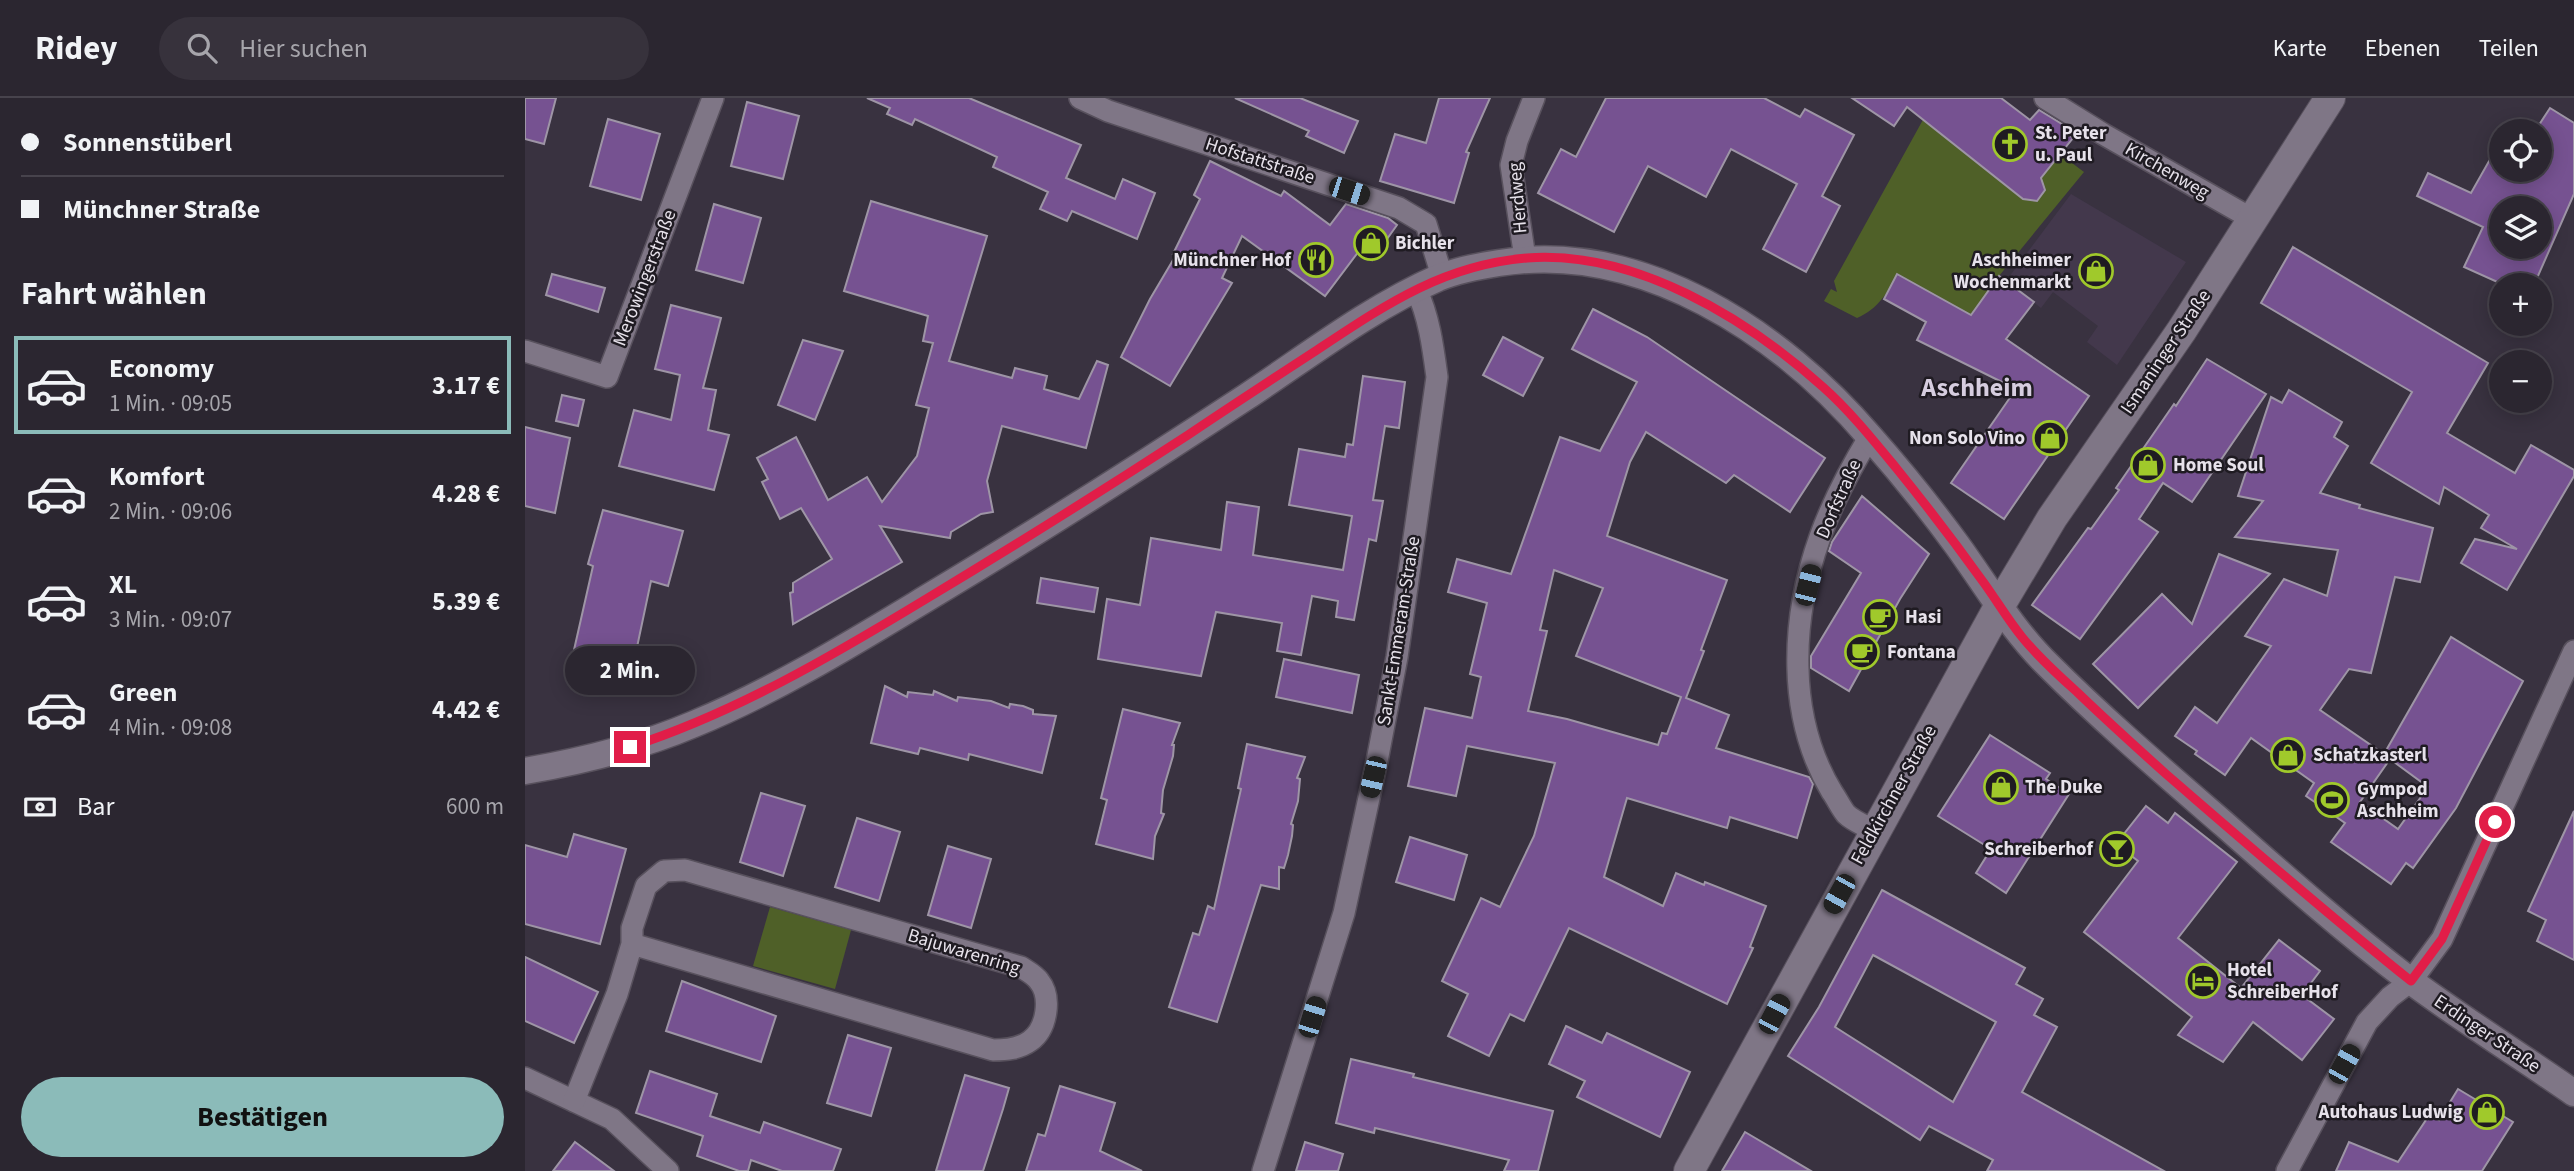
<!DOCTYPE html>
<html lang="de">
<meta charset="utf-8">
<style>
:root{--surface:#2b2630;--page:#37323c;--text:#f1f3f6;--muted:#a6a5ab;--line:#47434c;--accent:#8bbbb9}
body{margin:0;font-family:"Source Sans 3",sans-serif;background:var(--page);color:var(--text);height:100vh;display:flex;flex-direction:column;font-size:26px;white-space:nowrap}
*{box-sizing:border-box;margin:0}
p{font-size:23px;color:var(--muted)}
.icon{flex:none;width:38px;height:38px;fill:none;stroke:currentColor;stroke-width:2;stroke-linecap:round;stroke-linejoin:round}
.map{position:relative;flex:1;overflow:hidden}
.sheet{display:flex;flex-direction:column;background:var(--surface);width:525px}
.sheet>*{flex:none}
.hud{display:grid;align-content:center;height:154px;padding:0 21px;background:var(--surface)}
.buttons{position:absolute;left:1964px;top:21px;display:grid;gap:14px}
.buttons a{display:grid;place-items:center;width:63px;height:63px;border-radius:50%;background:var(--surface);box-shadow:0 4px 18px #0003,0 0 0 2px var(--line);font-size:35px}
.end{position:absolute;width:32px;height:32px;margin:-16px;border:9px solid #e11d48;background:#fff;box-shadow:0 0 0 4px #fff}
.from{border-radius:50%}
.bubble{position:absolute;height:49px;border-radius:24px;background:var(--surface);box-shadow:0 4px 18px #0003,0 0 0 2px var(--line);font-size:23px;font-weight:700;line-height:49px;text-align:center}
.car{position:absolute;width:21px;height:42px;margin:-21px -10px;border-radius:9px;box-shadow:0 0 5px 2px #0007;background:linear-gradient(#222 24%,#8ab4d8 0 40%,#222 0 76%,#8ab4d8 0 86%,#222 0)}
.hud b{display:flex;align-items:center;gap:24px;height:66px;font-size:26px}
.hud b+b{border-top:2px solid var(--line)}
.hud i{width:18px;height:18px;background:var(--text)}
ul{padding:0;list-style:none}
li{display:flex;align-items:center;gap:21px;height:98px;margin:0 14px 10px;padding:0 7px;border:4px solid transparent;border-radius:0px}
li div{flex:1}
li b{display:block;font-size:26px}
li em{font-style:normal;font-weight:700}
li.current{border-color:var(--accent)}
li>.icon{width:63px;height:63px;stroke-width:1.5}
h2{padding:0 21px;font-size:32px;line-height:84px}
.pay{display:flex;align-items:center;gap:18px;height:77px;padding:0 21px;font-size:26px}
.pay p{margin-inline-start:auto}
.primary-button{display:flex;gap:14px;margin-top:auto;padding:14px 21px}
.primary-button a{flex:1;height:80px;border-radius:42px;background:var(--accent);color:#111;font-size:28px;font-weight:700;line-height:80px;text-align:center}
header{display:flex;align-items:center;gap:42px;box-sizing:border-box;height:98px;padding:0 35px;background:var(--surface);border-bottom:2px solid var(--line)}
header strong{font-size:33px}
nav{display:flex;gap:38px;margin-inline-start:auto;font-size:24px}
.search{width:490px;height:63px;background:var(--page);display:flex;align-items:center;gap:18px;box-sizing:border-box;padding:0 24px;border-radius:38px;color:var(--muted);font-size:26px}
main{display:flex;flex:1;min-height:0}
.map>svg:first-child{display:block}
.built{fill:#43384c}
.green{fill:#4f6028}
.building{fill:#765291;stroke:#9e95a6;stroke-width:2;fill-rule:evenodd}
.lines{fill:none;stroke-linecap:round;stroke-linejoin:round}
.minor-casing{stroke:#58515d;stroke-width:24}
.tertiary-casing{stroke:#58515d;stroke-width:29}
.secondary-casing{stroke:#58515d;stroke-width:32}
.minor{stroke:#7f7686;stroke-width:21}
.tertiary{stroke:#7f7686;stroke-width:26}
.secondary{stroke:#7f7686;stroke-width:30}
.route{stroke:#e11d48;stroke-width:9}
.labels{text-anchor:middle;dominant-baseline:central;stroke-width:5;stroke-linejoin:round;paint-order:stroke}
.poi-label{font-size:19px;font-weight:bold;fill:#e7e2eb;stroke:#1f1b22;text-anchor:start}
.street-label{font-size:19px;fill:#e7e2eb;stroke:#1f1b22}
.district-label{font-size:26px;font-weight:bold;fill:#d6cddf;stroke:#1f1b22}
</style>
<header>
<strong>Ridey</strong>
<div class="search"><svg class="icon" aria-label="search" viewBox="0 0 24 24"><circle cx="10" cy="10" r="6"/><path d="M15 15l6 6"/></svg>Hier suchen</div>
<nav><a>Karte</a><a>Ebenen</a><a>Teilen</a></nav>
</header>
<main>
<section class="sheet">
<div class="hud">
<b><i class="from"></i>Sonnenstüberl</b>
<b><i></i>Münchner Straße</b>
</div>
<h2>Fahrt wählen</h2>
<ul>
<li class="current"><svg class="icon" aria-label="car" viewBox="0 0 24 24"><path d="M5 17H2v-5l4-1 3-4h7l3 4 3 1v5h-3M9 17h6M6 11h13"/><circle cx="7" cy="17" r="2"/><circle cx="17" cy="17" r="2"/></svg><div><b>Economy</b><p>1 Min. · 09:05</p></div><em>3.17 €</em></li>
<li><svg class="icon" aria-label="car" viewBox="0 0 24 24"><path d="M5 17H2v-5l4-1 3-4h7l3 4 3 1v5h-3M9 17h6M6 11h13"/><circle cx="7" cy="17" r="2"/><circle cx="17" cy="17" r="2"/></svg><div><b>Komfort</b><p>2 Min. · 09:06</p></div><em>4.28 €</em></li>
<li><svg class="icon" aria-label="car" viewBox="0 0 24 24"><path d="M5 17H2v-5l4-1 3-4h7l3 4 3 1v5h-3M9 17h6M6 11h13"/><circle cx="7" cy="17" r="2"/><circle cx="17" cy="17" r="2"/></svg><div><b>XL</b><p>3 Min. · 09:07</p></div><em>5.39 €</em></li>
<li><svg class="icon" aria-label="car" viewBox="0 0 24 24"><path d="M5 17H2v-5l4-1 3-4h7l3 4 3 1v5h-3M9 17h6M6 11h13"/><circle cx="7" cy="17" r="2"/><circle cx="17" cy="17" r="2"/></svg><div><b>Green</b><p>4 Min. · 09:08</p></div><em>4.42 €</em></li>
</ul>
<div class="pay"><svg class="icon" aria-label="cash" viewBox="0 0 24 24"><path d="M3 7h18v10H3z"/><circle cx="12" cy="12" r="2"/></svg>Bar<p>600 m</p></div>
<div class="primary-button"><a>Bestätigen</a></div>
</section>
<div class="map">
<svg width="2049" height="1073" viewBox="0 0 2049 1073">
<rect width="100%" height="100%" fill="#393240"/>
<path class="built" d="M1546,96L1661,164L1592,267L1562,244L1573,228L1528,194L1516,210L1481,183Z"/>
<g class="green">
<path d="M1410,0L1409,31L1498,101L1512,103L1520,92L1516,80L1535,56L1559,74L1474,178L1446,217L1373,176C1362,195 1353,211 1332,220L1299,203L1306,191L1312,194L1309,183Z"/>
<path d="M245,809L326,832L310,891L228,868Z"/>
</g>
<g class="building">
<path d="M0,0H31L19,46L0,41Z"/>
<path d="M342,0H444L556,47L541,80L590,101L598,81L630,95L612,141L547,113L542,123L515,111L523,94L468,69L472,59L390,21L387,27L362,16L365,10Z"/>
<path d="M710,0H775L833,23L819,55L781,38L784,33Z"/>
<path d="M914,0H965L941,54L944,55L929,105L855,83L870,36L901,45Z"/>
<path d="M1081,0H1239L1275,19L1280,11L1329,37L1297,98L1315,108L1281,174L1238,151L1272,86L1206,51L1181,99L1123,68L1089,134L1013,95L1036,51L1051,59Z"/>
<path d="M1327,0H1476L1505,22L1514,12L1545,31L1541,35L1548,40L1516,80L1520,92L1512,103L1498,101L1382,9L1369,28Z"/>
<path d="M222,4L274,18L258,81L206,68Z"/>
<path d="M2025,10L2049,25V96L2009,187H1979L1939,169L1958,129L1892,98L1903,75L1946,95L1976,42V72H2014V33H2010ZM1976,110H2014V149H1976Z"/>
<path d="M83,21L135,36L116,102L65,88Z"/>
<path d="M685,63L756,98L759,93L805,127L821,106L863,120L872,127L847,162L834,153L800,198L717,138L697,180L707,185L645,288L596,259L625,201L651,157L648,156L675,101L669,97Z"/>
<path d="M346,103L462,138L424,263L487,280L490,270L522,278L519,291L554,301L572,263L583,267L561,350L477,328L462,383L468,414L456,416L426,434L425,440L355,428L377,464L268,526L265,495L268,494V485L307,461L276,410L255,421L237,384L243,381L232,360L271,339L303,402L342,379L357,404L392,358L404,310L391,307L408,245L398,243L403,218L319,193Z"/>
<path d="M189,106L236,120L218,185L171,172Z"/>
<path d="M1768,149L1963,265L1922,335L1990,375L2006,347L2049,372V378L1982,492L1936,465L1950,441L1992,451L1956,430L1964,417L1919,389L1914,406L1846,365L1887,294L1736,205Z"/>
<path d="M27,176L80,190L73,214L21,197Z"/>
<path d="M1372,176L1446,217L1474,178L1509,204L1481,241L1564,298L1479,421L1426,385L1491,291L1392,242L1401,224L1359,201Z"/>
<path d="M146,207L196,220L178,290L191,292L183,332L204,337L189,392L94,368L109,312L146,322L155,277L130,271Z"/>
<path d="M1068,211L1122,239L1300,360L1265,414L1209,377L1201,385L1121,334L1105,364L1082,438L1202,482L1176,552L1179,553L1161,600L1204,617L1191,650L1284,679L1288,686L1272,740L1205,719L1202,730L1102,700L1079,779L1138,808L1151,775L1179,787L1180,784L1241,808L1225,849L1228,850L1202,906L1044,830L999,923L985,916L964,958L923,938L943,896L917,883L956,800L975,809L1009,738L1030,665L942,648L931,698L883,688L900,610L947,620L956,579L945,576L962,505L923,494L932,461L986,476L1035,339L1075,353L1112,284L1047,251ZM1029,472L1078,490L1051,558L1156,599L1142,636L1137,635L1133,647L1042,621L1003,613L1022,533L1015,532Z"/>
<path d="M978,239L1018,260L998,298L958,277Z"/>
<path d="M278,242L318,253L290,322L253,307Z"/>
<path d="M1682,261L1741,296L1667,404L1638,385L1614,421L1633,434L1555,541L1507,507L1563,430L1566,431L1594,392L1591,390L1649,306L1651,308Z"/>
<path d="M838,278L880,284L874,330L860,328L848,402L858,403L851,443L844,441L829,522L811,519L813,503L787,498L776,557L752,553L757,525L691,514L676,578L573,561L582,501L615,507L626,440L696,452L702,404L734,409L728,457L818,472L827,418L764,407L774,351L820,359L822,346L828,347Z"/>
<path d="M1764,292L1817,324L1809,339L1823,348L1795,395L1835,407L1834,410L1908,430L1895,484L1870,479L1846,575L1824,571L1795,612L1859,656L1926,539L1998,583L1931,710L1888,770L1881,765L1866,786L1806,744L1820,725L1781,698L1789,685L1726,640L1700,677L1670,656L1672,653L1650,638L1670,609L1692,625L1746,548L1720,538L1759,481L1802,498L1813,452L1710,439L1738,403L1713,398L1746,299L1757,305ZM1865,661L1903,689L1873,731L1835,704Z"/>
<path d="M37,297L59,302L53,328L31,323Z"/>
<path d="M0,329L45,340L30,415L0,408Z"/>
<path d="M1337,398L1404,456L1375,501L1324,593L1286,570V558L1336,475L1304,453L1307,444Z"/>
<path d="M78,412L158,433L143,488L126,483L104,587L44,574L68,468L63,466Z"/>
<path d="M1694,456L1745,476L1613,610L1568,566L1637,496L1667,526Z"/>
<path d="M516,480L573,490L569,514L512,505Z"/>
<path d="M759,561L834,577L827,615L751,599Z"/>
<path d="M360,588L382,599L383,594L408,597L409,593L432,603L433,599L466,603L484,610L485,606L498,608L508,612V616L531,618L517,675L444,656L443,662L395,650L393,656L346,645Z"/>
<path d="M598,611L655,625L647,647H649L648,658L638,692L636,715L639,716L630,738L628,761L571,746L582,702L576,700Z"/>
<path d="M1465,637L1525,675L1521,681L1544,696L1481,795L1451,775L1466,751L1413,718Z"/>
<path d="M722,646L780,659L772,680L775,681L773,703L766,726L768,727L767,738L763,757L759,770L754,769V791L736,787L692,924L644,909L668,835L674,837L683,808L689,811L716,691L713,690Z"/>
<path d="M236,695L280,708L258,778L215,764Z"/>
<path d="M1621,708L1643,725L1650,715L1712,764L1653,840L1716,890L1754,842L1795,873L1777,897L1809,921L1777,962L1728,924L1698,964L1653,937L1667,919L1559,834L1613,763L1591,746Z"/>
<path d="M2049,713V862L2012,843L2021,822L2003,813Z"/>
<path d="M332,720L375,734L354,803L310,789Z"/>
<path d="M49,736L101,751L75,846L0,826V747L42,759Z"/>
<path d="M885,739L942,757L929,802L871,784Z"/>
<path d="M423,748L466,761L446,830L403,817Z"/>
<path d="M1357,792L1500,870L1491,886L1518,901L1509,917L1532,929L1497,994L1639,1073H1462L1468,1062L1404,1028L1395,1042L1263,958L1294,909ZM1348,857L1471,924L1428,1004L1310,929Z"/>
<path d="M0,859L73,894L49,945L0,923Z"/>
<path d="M157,883L251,918L236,964L141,933Z"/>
<path d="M1041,928L1077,945L1082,935L1165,974L1135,1039L1052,999L1060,983L1024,966Z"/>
<path d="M323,937L366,950L346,1018L302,1005Z"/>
<path d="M826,961L889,976L888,979L1028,1013L1013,1073H979L984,1062L850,1030L849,1035L811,1025Z"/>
<path d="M125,973L192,996L185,1018L235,1035L239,1024L316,1051L308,1073H257L226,1062L223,1073H214L172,1058L178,1038L111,1015Z"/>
<path d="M440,977L484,990L478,1011L458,1073H411Z"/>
<path d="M535,988L590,1005L575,1053L617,1073H501L513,1036L520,1038Z"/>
<path d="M1933,991L1988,1024L1957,1073H1811L1824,1044L1873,1064L1905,1016L1914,1022Z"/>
<path d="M1220,1034L1286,1073H1197Z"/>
<path d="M50,1044L89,1073H28Z"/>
<path d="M780,1044L818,1056L813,1073H771Z"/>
</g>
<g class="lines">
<g class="minor-casing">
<g id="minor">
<path d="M555,0L583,13L874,110L901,126L917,178"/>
<path d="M1520,0L1578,36L1729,122"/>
<path d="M1000,160L986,67L992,43L1009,0"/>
<path d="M0,253L82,279L188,0"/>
<path d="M1345,338C1325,371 1308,403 1295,439C1266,520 1261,618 1307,694C1312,701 1316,710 1321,716C1328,723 1341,728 1349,733"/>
<path d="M0,980L87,1021L143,1073"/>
<path d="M49,1003L92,896L107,846V830L121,788L139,773L160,772L496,869C502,873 510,877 514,883C527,899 522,931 505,943C494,951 481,952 468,952L107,846"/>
<path d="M738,1073L819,815L852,663L872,559L912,279C908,249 904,218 891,191"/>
<path d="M1762,1073L1842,924L1865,899L1886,883L1917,841L2049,553"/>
</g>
</g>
<g class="tertiary-casing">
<path id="tertiary" d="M0,673C58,663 115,649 169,626C254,591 334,541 412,494C517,431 619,366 721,299C783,258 845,210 913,180C933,172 954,168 974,165C1117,142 1256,235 1345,339C1375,373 1405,410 1432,447C1461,487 1487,532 1523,567C1579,623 1640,675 1700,727C1760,780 1820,833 1883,881C1937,921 1994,957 2049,995"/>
</g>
<g class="secondary-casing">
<path id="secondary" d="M1164,1073L1475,507L1527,420L1657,232L1805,0"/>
</g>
<use href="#minor" class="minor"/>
<use href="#tertiary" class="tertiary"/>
<use href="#secondary" class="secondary"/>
</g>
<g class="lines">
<path class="route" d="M105,649C210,615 307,558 401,501C489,448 577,393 663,337C706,308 749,280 792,252C860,207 918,167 1002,160C1110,152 1221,220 1298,289C1325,313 1349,343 1372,371C1402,408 1431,446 1459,485C1472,503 1483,522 1497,539C1513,559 1533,577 1552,594C1581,622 1611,649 1641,676C1722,746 1802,816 1886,883L1917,841L1970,724"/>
</g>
<defs>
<g id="church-ring" transform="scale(1.75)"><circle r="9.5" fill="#1f1b22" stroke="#a0c92b" stroke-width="1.5"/><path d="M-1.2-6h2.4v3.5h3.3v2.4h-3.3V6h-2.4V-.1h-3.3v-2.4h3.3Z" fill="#a0c92b"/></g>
<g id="shop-ring" transform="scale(1.75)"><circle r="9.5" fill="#1f1b22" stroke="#a0c92b" stroke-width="1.5"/><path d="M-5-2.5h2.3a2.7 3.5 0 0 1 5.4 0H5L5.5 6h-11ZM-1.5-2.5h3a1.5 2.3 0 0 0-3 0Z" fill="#a0c92b"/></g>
<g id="restaurant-ring" transform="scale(1.75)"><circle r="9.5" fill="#1f1b22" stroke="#a0c92b" stroke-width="1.5"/><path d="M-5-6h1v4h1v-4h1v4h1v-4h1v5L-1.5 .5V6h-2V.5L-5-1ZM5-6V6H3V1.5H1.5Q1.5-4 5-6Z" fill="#a0c92b"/></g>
<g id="cafe-ring" transform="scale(1.75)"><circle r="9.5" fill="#1f1b22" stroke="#a0c92b" stroke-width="1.5"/><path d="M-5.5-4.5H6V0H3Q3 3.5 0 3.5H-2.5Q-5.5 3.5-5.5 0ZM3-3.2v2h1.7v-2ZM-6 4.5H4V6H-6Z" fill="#a0c92b"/></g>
<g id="stadium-ring" transform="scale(1.75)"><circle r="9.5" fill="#1f1b22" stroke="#a0c92b" stroke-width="1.5"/><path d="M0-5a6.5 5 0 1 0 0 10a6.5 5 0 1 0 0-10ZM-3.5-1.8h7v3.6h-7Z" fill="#a0c92b"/></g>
<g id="bar-ring" transform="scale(1.75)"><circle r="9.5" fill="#1f1b22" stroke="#a0c92b" stroke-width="1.5"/><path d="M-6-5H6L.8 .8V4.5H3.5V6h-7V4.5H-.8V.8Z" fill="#a0c92b"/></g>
<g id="hotel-ring" transform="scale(1.75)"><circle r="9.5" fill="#1f1b22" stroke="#a0c92b" stroke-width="1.5"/><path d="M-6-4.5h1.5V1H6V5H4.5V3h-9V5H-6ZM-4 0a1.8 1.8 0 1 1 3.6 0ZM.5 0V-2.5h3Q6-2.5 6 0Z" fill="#a0c92b"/></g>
</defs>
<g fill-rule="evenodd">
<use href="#church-ring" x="1485" y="46"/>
<use href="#shop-ring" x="846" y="145"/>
<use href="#restaurant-ring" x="791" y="162"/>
<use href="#shop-ring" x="1571" y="173"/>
<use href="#shop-ring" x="1525" y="340"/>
<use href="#shop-ring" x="1623" y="367"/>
<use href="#cafe-ring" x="1355" y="519"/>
<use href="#cafe-ring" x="1337" y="554"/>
<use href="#shop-ring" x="1763" y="657"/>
<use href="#shop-ring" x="1476" y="689"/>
<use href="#stadium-ring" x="1807" y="702"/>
<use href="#bar-ring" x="1592" y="751"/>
<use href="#hotel-ring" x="1678" y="883"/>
<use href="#shop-ring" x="1962" y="1014"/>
</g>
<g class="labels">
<g class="poi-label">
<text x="1510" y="35">St. Peter<tspan x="1510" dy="22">u. Paul</tspan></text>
<text x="870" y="145">Bichler</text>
<text x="766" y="162" text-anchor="end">Münchner Hof</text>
<text x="1546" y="162" text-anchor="end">Aschheimer<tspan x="1546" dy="22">Wochenmarkt</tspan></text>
<text x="1500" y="340" text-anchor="end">Non Solo Vino</text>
<text x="1648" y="367">Home Soul</text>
<text x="1380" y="519">Hasi</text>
<text x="1362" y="554">Fontana</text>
<text x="1788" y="657">Schatzkasterl</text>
<text x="1500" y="689">The Duke</text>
<text x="1832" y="691">Gympod<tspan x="1832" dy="22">Aschheim</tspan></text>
<text x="1568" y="751" text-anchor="end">Schreiberhof</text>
<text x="1702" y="872">Hotel<tspan x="1702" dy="22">SchreiberHof</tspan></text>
<text x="1938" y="1014" text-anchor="end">Autohaus Ludwig</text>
</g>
<g class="street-label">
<text transform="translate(735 63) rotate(18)">Hofstattstraße</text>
<text transform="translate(1642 73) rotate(30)">Kirchenweg</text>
<text transform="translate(993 100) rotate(-95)">Herdweg</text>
<text transform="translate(120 180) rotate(-69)">Merowingerstraße</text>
<text transform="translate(1641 254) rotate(-56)">Ismaninger Straße</text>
<text transform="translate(1314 401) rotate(-66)">Dorfstraße</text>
<text transform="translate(874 533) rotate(-81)">Sankt-Emmeram-Straße</text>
<text transform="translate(1369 697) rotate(-61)">Feldkirchner Straße</text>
<text transform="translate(439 854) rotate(17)">Bajuwarenring</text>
<text transform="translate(1962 936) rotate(34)">Erdinger Straße</text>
</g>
<g class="district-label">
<text x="1452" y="289">Aschheim</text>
</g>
</g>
</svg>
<div class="buttons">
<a><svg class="icon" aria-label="locate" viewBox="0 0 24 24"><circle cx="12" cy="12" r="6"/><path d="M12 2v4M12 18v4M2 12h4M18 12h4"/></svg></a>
<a><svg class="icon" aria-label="layers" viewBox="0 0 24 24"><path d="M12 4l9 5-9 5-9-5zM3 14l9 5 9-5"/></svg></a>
<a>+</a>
<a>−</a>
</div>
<i class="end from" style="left:1970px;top:724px"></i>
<i class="end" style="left:105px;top:649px"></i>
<div class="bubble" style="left:40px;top:548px;width:130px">2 Min.</div>
<i class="car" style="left:824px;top:93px;rotate:108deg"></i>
<i class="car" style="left:1283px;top:487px;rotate:14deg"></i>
<i class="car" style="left:848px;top:679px;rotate:193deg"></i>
<i class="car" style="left:1314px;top:796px;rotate:209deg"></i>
<i class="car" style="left:1249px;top:916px;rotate:28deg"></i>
<i class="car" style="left:787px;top:919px;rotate:17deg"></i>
<i class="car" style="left:1819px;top:966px;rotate:29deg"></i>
</div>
</main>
